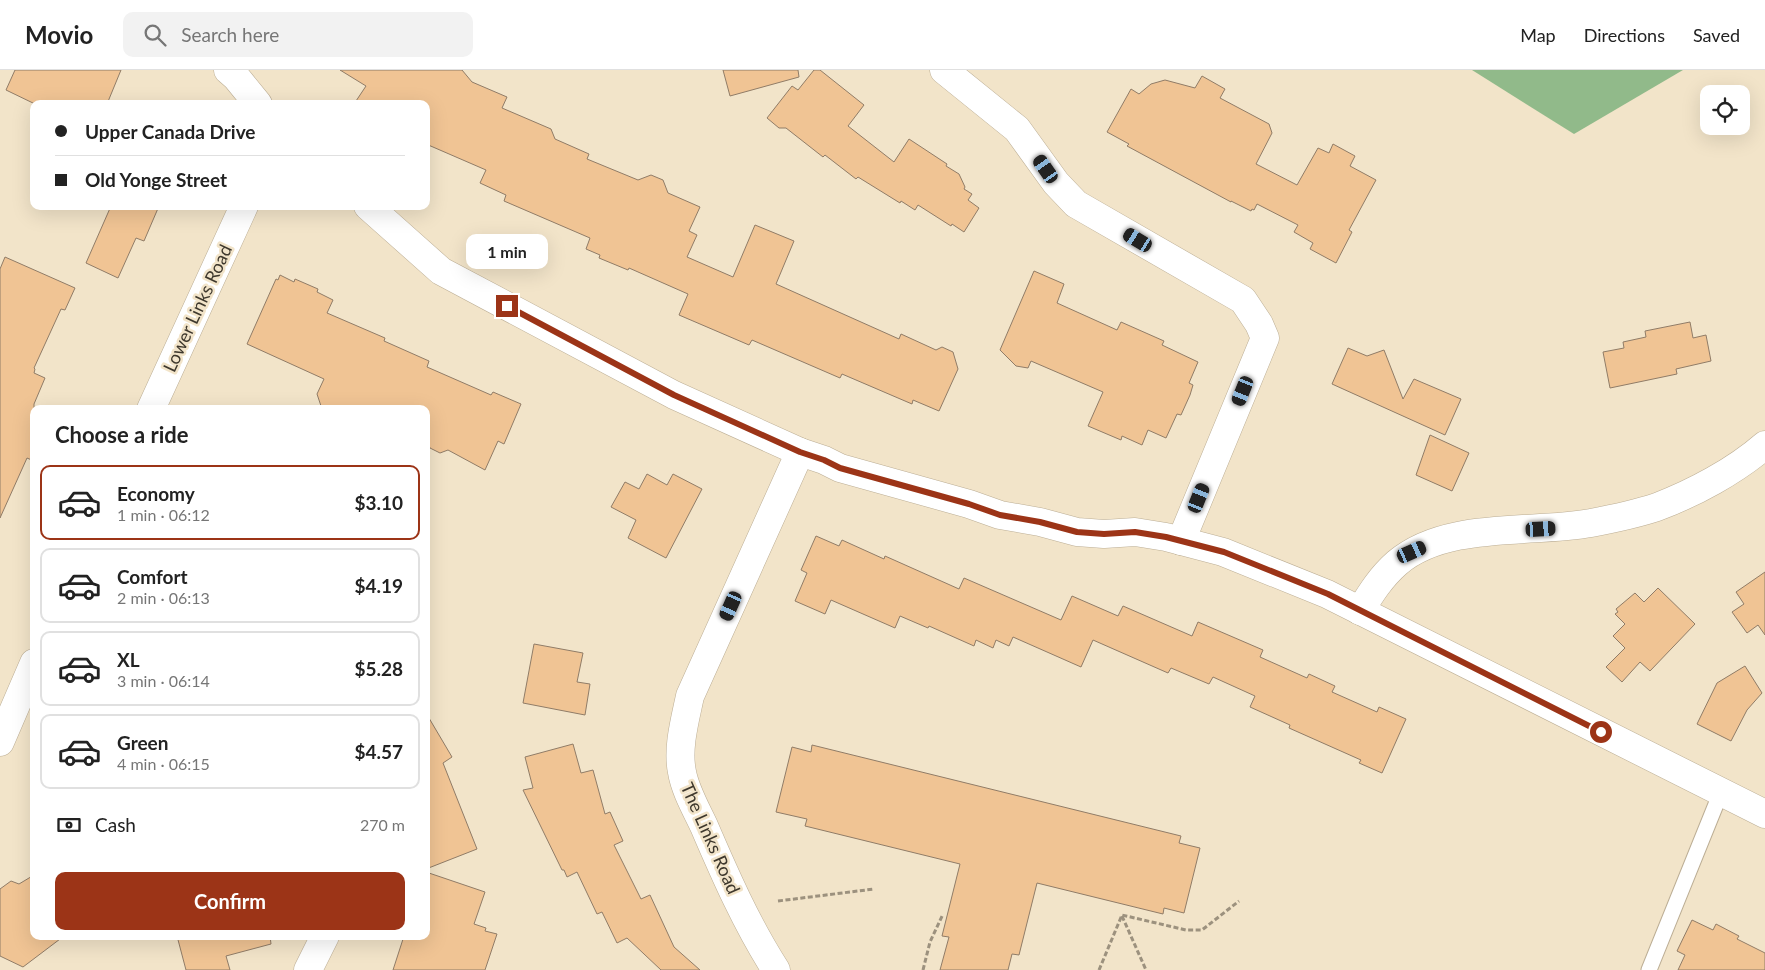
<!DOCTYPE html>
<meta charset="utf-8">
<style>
:root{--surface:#fff;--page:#f2f2f2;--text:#222;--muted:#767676;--line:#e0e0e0;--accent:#9c3417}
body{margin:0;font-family:Lato,sans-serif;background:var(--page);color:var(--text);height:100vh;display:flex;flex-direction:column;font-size:19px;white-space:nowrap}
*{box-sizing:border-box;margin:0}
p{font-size:16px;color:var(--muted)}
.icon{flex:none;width:28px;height:28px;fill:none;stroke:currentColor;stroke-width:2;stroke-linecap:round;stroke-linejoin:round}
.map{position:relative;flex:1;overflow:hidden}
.details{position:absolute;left:30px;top:335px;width:400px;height:535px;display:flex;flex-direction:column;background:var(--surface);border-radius:10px;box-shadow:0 5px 20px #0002}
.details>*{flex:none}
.hud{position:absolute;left:30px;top:30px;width:400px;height:110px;border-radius:10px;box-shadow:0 5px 20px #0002;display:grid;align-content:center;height:110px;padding:0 25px;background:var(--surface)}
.tools{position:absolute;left:1700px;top:15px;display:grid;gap:10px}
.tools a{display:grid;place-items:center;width:50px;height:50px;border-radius:10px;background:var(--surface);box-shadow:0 5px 20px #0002;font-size:25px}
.end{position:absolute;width:22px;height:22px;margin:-11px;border:6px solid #9c3417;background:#fff;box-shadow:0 0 0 2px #fff}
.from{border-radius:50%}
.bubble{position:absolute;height:35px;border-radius:10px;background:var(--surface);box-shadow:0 5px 20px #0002;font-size:16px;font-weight:700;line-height:35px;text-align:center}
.car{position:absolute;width:15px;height:30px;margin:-15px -8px;border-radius:6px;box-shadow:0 0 4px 1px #0007;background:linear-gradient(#222 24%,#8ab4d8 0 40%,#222 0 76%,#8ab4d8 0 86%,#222 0)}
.hud b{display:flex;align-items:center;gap:18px;height:48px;font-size:19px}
.hud b+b{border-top:1px solid var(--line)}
.hud i{width:12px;height:12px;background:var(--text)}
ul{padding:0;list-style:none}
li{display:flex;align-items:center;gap:15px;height:75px;margin:0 10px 8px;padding:0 15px;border:2px solid var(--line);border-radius:10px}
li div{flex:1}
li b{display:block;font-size:19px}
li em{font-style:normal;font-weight:700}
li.selected{border-color:var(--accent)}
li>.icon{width:45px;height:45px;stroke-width:1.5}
h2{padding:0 25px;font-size:22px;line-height:60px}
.pay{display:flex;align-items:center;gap:12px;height:55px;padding:0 25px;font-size:19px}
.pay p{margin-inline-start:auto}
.button{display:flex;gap:10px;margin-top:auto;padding:10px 25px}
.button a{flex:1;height:58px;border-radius:10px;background:var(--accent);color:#fff;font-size:20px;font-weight:700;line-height:58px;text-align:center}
header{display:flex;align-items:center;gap:30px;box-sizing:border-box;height:70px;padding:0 25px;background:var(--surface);border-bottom:1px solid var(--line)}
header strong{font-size:24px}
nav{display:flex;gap:28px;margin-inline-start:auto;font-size:18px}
.search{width:350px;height:45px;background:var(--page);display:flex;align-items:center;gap:12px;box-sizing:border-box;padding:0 18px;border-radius:10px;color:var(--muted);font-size:19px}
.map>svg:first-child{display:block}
.forest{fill:#91ba8a}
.building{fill:#f0c494;stroke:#907c67}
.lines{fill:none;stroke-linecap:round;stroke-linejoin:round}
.service-casing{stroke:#bcae95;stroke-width:17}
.minor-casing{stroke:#bcae95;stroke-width:29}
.tertiary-casing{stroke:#bcae95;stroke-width:29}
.path{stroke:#9c917e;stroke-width:3;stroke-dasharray:5 2.5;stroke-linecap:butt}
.service{stroke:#fff;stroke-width:15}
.minor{stroke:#fff;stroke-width:28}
.tertiary{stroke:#fff;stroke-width:28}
.route{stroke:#9c3417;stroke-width:6}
.labels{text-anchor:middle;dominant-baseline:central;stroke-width:5;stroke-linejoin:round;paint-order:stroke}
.street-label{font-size:18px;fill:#3e382d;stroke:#f2e4c9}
</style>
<header>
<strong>Movio</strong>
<div class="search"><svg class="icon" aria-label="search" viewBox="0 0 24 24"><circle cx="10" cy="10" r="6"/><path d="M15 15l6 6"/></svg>Search here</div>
<nav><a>Map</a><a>Directions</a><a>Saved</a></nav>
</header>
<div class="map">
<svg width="1765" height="900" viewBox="0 0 1765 900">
<rect width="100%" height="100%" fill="#f2e4c9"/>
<path class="forest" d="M1472,0H1683L1574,64Z"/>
<g class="building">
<path d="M15,0H121L107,34H35L6,20Z"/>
<path d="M340,0H462L472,12L507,27L502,38L551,59L555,69L589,84L587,89L638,110L651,105L663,110L668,123L700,137L689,161L697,165L687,187L733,207L755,155L794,171L776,214L899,269L901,264L936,280L942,277L953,282L958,299L939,341L913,330L912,334L842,304L840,308L752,270L749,275L679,245L688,224L629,198L628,200L599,188L600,185L586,179L590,168L504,131L506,125L480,113L486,100L426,74V34H354L366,16Z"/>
<path d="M723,0H798L799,7L730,26Z"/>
<path d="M814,0H820L864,35L848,56L894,92L909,69L947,94L946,96L959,104L965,117L964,119L972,124L968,130L979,138L964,162L952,154L951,156L918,135L915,140L901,131L900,133L858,107L856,109L825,85L823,87L786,58H779L767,48L792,16L798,20Z"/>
<path d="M1202,6L1225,19L1220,28L1269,54L1272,63L1256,94L1297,115L1318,78L1329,83L1333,74L1355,86L1350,96L1376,110L1349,160L1352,162L1336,193L1310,179L1313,173L1294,162L1298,155L1257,134L1254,140L1252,139L1251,141L1231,131V132L1127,76L1129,74L1107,62L1131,19L1139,24L1151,14L1165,10L1195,18Z"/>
<path d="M111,136H159L144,171L136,168L118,208L86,193Z"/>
<path d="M5,187L75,218L65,240L61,239L34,298L35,299L34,303L45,308L34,334V391L27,388L0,448V199Z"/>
<path d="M1034,201L1064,214L1057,233L1117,260L1121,252L1164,271L1162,275L1198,292L1189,313L1193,315L1190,325L1181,345L1177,344L1166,368L1148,360L1142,375L1122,366L1121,370L1088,356L1103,322L1031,291L1028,298L1016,296L1000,280Z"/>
<path d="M280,205L294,212L295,209L318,219L317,222L333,230L327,243L385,268L384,271L429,291L427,297L491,325L493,322L521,334L504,374L498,371L485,400L448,380L440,383L430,378L426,368V339H328L321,336L317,324L324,309L247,274L276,209L278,210Z"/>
<path d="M1690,252L1693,268L1706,265L1711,291L1676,299L1677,304L1610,318L1603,282L1624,278L1623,272L1646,267L1645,261Z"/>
<path d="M1348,278L1367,286L1384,280L1403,329L1414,309L1461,329L1445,365L1332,314Z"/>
<path d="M1430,365L1469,383L1452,421L1416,405Z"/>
<path d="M647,404L667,415L673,404L702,419L666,488L628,468L636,450L611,437L625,412L639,419Z"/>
<path d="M816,466L839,476L842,470L884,489L885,486L959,519L964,508L1061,550L1072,526L1118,546L1123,536L1192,566L1198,552L1263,580L1260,587L1307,608L1309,604L1335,616L1332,622L1377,642L1379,637L1406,649L1382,703L1359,693L1361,690L1289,658L1290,655L1250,637L1255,626L1213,607L1209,614L1171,598L1168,603L1093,570L1081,597L1013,567L1009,576L996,570L993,578L976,570L974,576L929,556L928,558L900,546L895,558L831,530L825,544L795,531L807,503L801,500Z"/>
<path d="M1765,502V565L1758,555L1747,563L1732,542L1744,534L1736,522Z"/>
<path d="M1658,518L1695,554L1650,601L1640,592L1622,612L1606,597L1625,578L1613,566L1625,554L1615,544L1618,542L1616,539L1635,523L1644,532Z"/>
<path d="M534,574L583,583L577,612L590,614L585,645L523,633Z"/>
<path d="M1745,596L1762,623L1747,640L1731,671L1697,654L1717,613Z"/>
<path d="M426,643L452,687L443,693L477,779L426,799Z"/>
<path d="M573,674L581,703L593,700L605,744L610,742L623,771L614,775L641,829L650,825L674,877L700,900H661L627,868L617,873L602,842L597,844L577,802L567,807L564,800H562L523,720L533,718L525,687Z"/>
<path d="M812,675L1181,766L1179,773L1200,778L1184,843L1164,838L1163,844L1037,813L1019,885L1012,884L1008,900H940L949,867L942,866L960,794L805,756L807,749L776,742L792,677L811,682Z"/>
<path d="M426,802L485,822L474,854L486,858L485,861L497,864L485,900H393L404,866H426Z"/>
<path d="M34,805V866H64L23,897L0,886V819L11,811L19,814Z"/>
<path d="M1692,850L1713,860L1716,854L1739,866L1737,869L1765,883V900H1678L1685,885L1677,881Z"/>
<path d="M177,866H270L271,874L226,886L230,900H186Z"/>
</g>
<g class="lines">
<g class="service-casing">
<path id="service" d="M1649,900L1721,722"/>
</g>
<g class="minor-casing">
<g id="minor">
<path d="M944,0L1017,59L1056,113L1076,134L1243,230L1259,254L1265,268L1181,471"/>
<path d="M151,339L244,136"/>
<path d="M1360,541C1371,523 1381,507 1397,493C1446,451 1531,464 1591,453C1612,449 1636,444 1657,437C1694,423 1735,401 1765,375"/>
<path d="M0,672L34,593"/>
<path d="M308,900L325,866"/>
<path d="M776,900C747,855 725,805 704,756C696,739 685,720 682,702C677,678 685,650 690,626L800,382"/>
</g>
</g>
<g class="tertiary-casing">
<g id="tertiary">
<path d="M228,0L236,7L258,34"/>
<path d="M368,136L441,201L674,325L800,382L824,390L840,398L969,434L1000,445L1040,452L1077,462L1104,464L1135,462L1166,467L1223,482L1327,524L1765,744"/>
</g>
</g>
<g class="path">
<path d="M778,831L874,819"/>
<path d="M1122,846L1146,900"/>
<path d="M923,900L930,872L943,844"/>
<path d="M1099,900L1122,845L1186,860H1202L1239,831"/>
</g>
<use href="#service" class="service"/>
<use href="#minor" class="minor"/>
<use href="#tertiary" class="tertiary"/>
</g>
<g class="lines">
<path class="route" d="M507,236L674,325L800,382L824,390L840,398L969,434L1000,445L1040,452L1077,462L1104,464L1135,462L1166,467L1224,482L1328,524L1601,662"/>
</g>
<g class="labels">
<g class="street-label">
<text transform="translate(197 238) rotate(-65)">Lower Links Road</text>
<text transform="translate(711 768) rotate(66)">The Links Road</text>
</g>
</g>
</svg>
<div class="tools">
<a><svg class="icon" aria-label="locate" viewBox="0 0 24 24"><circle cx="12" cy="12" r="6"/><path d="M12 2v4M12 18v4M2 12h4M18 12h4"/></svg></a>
</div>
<i class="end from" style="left:1601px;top:662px"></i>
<i class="end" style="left:507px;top:236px"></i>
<div class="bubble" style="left:466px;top:164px;width:82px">1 min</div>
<i class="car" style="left:1046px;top:99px;rotate:325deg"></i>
<i class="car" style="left:1138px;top:170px;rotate:301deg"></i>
<i class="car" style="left:1243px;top:321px;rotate:202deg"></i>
<i class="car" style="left:1199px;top:428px;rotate:22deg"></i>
<i class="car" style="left:1541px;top:459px;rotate:87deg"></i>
<i class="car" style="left:1412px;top:482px;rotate:66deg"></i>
<i class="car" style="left:731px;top:536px;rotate:204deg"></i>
<div class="hud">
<b><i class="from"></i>Upper Canada Drive</b>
<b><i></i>Old Yonge Street</b>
</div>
<section class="details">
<h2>Choose a ride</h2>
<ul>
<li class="selected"><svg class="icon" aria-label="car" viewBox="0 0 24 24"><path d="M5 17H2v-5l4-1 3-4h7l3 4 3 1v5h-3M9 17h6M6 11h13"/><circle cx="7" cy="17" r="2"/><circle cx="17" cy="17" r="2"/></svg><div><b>Economy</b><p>1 min · 06:12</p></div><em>$3.10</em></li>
<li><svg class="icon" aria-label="car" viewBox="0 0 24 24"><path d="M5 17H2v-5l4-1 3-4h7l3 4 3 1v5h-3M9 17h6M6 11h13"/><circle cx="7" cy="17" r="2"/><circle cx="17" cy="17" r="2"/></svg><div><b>Comfort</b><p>2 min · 06:13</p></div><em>$4.19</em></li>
<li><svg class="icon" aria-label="car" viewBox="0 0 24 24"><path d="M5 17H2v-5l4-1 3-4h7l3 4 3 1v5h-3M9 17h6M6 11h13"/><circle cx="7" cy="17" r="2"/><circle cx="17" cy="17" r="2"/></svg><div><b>XL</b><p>3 min · 06:14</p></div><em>$5.28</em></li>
<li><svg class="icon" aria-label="car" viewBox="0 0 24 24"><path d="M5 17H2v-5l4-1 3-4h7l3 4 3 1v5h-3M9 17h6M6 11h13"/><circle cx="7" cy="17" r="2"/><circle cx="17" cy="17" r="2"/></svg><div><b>Green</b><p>4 min · 06:15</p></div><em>$4.57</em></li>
</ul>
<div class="pay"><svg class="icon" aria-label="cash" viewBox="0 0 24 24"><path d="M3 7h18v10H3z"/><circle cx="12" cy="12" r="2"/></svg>Cash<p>270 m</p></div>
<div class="button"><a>Confirm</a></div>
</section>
</div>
